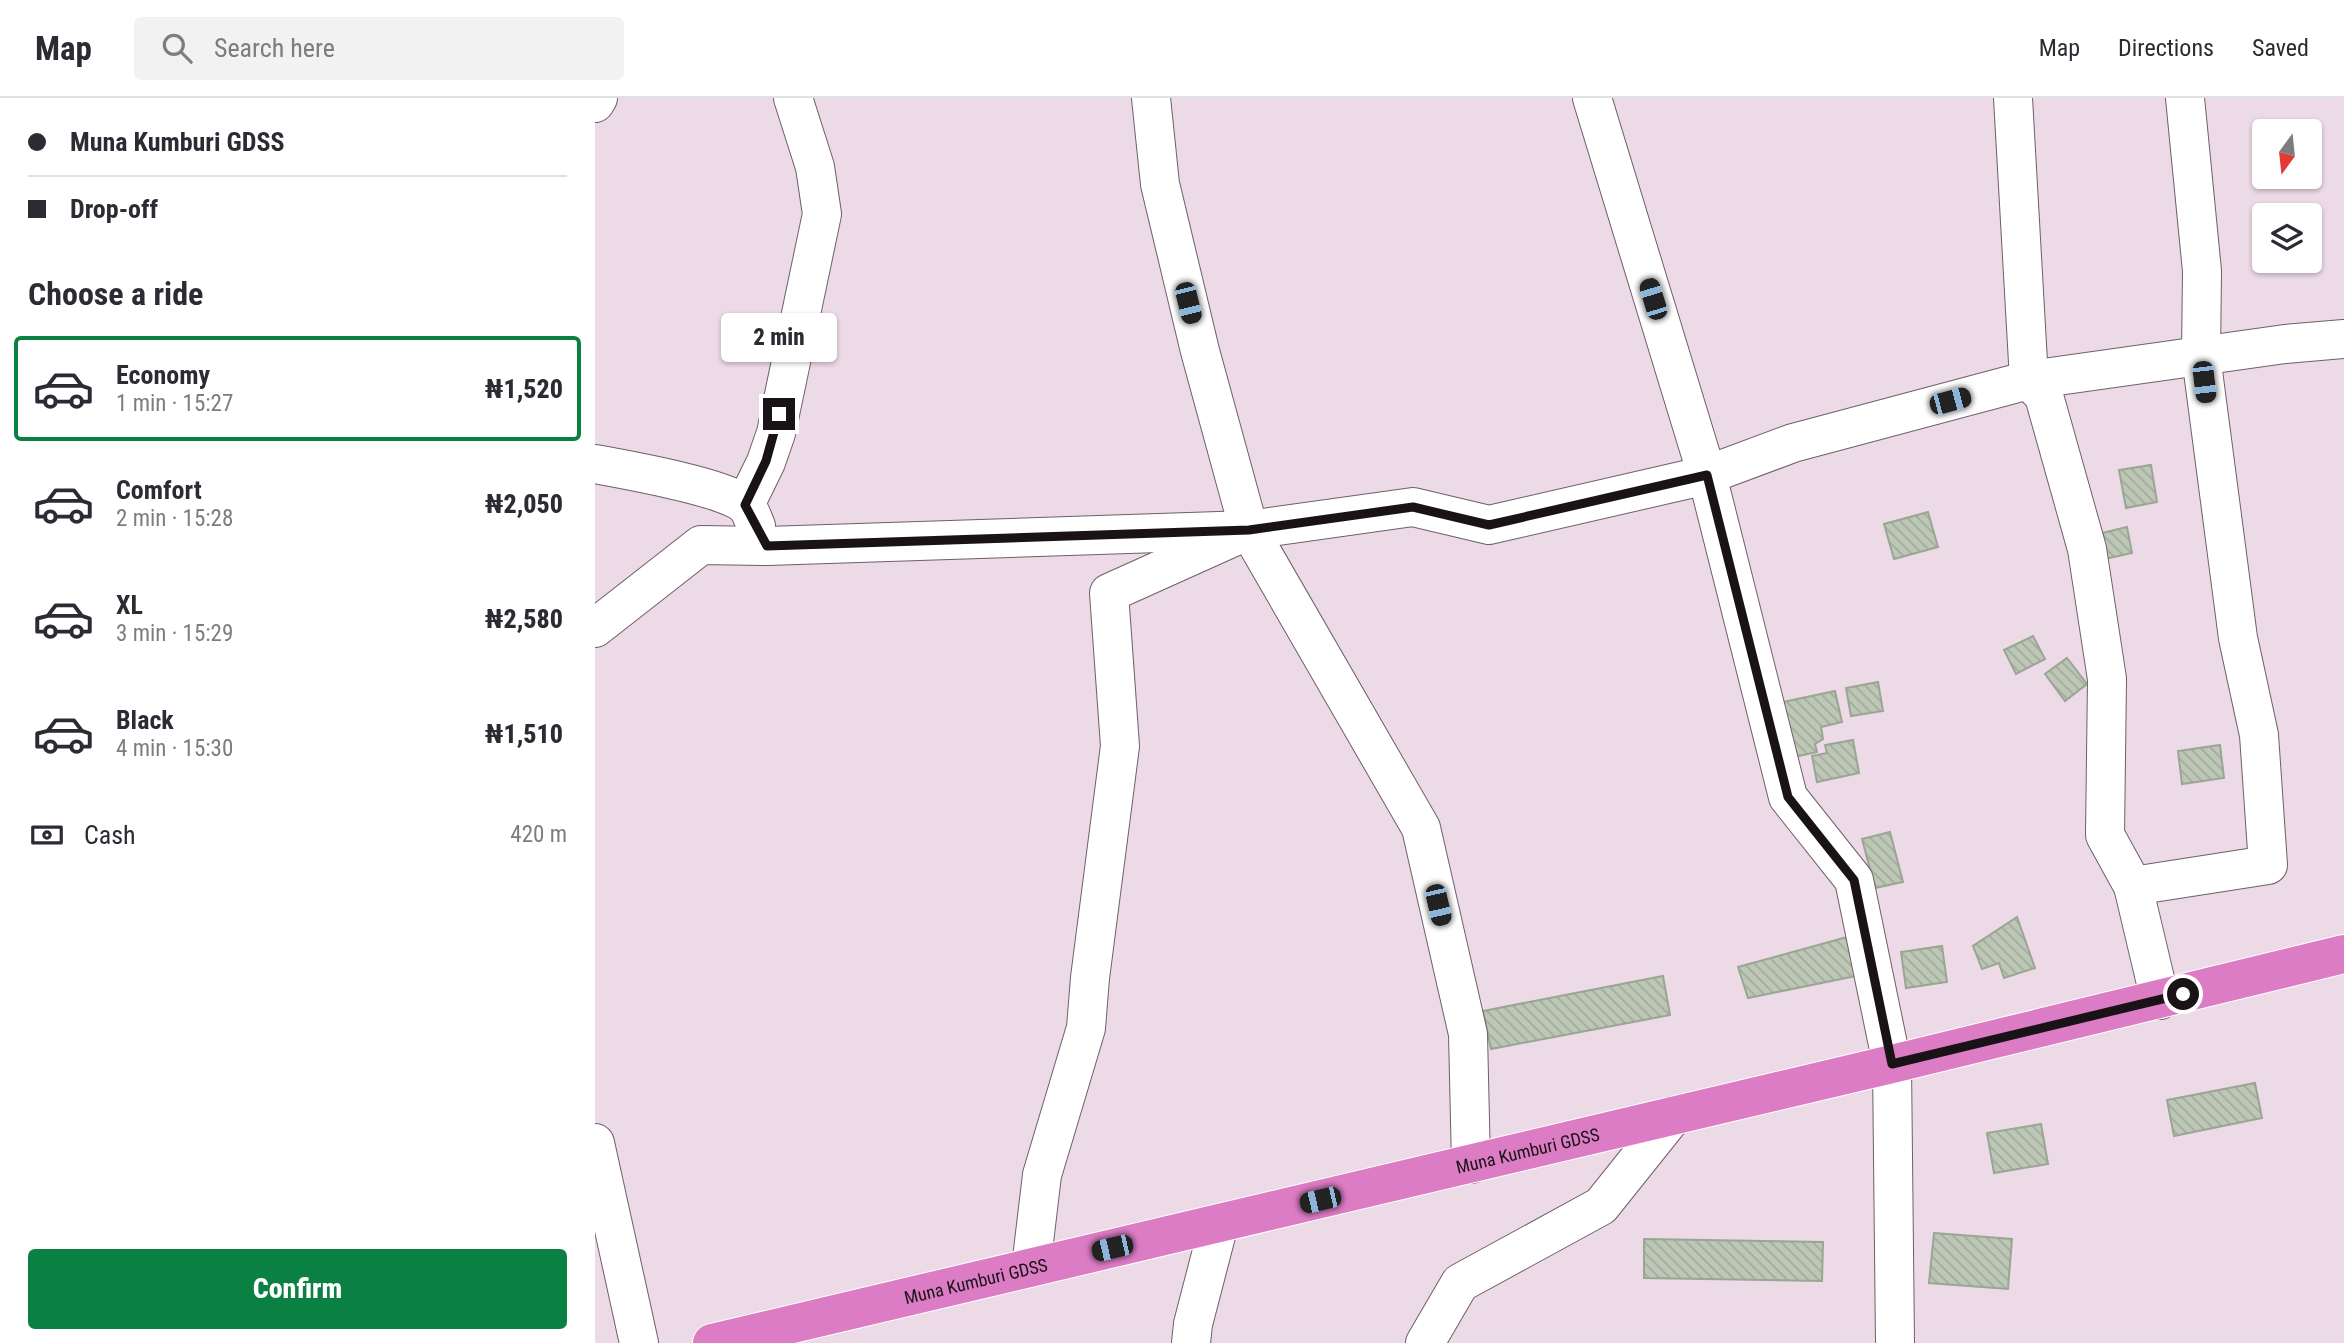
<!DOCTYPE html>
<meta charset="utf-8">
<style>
:root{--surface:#fff;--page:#f2f2f3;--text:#2b2b33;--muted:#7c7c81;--line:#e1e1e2;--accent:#0b8043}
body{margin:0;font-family:"Roboto Condensed",sans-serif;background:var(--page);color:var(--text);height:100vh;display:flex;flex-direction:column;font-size:26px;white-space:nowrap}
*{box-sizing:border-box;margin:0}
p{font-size:23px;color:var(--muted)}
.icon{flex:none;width:38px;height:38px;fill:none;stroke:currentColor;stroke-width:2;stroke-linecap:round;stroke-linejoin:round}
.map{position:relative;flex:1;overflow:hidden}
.details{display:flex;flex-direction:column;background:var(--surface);width:595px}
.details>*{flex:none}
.banner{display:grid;align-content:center;height:154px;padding:0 28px;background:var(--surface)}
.needle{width:46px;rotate:195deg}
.tools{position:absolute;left:1657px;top:21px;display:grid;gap:14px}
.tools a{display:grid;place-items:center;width:70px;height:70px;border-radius:7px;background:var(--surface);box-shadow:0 2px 5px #0004;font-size:35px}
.end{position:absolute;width:32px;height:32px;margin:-16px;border:9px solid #191317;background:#fff;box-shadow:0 0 0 4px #fff}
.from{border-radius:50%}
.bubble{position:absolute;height:49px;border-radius:7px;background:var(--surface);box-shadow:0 2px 5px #0004;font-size:23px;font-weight:800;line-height:49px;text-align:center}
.car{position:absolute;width:21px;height:42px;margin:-21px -10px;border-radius:9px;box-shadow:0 0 5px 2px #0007;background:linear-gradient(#222 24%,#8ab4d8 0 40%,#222 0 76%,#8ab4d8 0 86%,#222 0)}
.banner b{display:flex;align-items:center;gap:24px;height:66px;font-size:26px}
.banner b+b{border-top:2px solid var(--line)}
.banner i{width:18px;height:18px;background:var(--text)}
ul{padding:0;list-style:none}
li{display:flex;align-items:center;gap:21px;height:105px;margin:0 14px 10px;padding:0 14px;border:4px solid transparent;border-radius:7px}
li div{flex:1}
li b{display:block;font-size:26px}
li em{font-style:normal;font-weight:800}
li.on{border-color:var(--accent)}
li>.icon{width:63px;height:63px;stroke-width:1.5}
h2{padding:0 28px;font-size:32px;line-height:84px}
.pay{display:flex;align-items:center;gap:18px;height:77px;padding:0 28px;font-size:26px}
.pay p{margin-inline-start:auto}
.button{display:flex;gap:14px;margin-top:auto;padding:14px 28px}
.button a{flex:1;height:80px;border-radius:7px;background:var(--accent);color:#fff;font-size:28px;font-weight:800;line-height:80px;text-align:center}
header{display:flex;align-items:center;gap:42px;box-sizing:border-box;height:98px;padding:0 35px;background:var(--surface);border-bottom:2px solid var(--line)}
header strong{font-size:33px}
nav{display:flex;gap:38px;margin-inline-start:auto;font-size:24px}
.search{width:490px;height:63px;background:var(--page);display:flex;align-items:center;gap:18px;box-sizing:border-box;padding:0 24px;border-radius:7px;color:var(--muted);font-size:26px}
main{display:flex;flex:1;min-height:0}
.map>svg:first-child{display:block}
.building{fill:url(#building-back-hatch);stroke:#9ba595;stroke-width:2}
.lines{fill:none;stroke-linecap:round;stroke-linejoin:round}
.minor-casing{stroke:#6e5f6a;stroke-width:40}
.highway-casing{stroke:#fff;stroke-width:40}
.minor{stroke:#fff;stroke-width:38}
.highway{stroke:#dc7cc4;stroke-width:38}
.route{stroke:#191317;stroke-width:9}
.labels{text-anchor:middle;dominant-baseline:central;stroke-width:6;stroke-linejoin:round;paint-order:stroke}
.street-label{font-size:18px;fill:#191317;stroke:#ecdae6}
</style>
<header>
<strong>Map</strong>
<div class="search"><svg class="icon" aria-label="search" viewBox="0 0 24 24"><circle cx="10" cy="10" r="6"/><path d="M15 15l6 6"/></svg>Search here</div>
<nav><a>Map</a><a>Directions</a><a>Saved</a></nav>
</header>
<main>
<section class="details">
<div class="banner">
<b><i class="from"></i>Muna Kumburi GDSS</b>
<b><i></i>Drop-off</b>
</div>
<h2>Choose a ride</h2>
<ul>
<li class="on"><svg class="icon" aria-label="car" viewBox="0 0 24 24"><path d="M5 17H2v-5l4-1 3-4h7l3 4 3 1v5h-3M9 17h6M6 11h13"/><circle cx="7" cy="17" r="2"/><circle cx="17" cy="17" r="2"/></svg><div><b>Economy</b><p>1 min · 15:27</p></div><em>₦1,520</em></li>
<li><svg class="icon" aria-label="car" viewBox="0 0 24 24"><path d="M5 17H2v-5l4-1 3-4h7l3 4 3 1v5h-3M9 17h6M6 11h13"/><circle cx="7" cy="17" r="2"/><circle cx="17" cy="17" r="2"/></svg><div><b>Comfort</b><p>2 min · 15:28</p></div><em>₦2,050</em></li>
<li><svg class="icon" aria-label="car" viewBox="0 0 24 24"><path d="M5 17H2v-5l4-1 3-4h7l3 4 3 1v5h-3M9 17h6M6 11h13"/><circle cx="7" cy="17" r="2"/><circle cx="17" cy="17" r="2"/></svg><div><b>XL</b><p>3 min · 15:29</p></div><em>₦2,580</em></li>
<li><svg class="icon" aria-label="car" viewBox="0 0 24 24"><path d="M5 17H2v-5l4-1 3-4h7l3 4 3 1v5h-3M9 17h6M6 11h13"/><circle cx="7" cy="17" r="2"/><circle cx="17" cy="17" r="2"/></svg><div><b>Black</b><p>4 min · 15:30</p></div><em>₦1,510</em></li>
</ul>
<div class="pay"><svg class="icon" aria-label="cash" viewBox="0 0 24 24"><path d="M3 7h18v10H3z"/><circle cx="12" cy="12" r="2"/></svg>Cash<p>420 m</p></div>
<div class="button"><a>Confirm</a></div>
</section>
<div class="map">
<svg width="1749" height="1245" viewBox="0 0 1749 1245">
<defs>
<pattern id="building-back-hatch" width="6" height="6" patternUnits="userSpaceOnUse" patternTransform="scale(1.75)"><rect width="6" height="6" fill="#bdc7b6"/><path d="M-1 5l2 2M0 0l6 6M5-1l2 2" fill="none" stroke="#a2aa9c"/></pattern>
</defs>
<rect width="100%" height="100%" fill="#ecdae6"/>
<g class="building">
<path d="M1556,367L1562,404L1531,410L1524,372Z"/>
<path d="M1333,414L1343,449L1299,461L1289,426Z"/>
<path d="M1532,429L1537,455L1505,462L1499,437Z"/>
<path d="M1438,538L1450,561L1421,576L1409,552Z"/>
<path d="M1472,560L1492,586L1470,603L1450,576Z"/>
<path d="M1283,584L1288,613L1256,618L1251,590Z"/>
<path d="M1240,593L1247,624L1226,629L1228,641L1220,646L1222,654L1199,659L1188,604Z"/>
<path d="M1258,642L1264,675L1222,684L1217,658L1232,655L1230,647Z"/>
<path d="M1625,647L1629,680L1587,686L1583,653Z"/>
<path d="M1295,734L1308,784L1280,790L1267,741Z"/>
<path d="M1422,819L1440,870L1409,880L1404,865L1387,871L1378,848Z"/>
<path d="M1252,839L1261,878L1153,900L1143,869Z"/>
<path d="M1347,848L1352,884L1311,890L1306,854Z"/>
<path d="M1068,878L1075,917L896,951L888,913Z"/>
<path d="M1660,985L1667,1020L1579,1038L1572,1002Z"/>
<path d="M1446,1026L1453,1066L1399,1075L1392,1035Z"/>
<path d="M1339,1135L1417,1141L1413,1191L1334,1185Z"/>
<path d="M1049,1141L1228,1144L1227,1183L1049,1180Z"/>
</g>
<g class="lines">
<g class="minor-casing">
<g id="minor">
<path d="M997,0L1112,377L1193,699L1259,782L1297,966L1300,1245"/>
<path d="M1418,0L1434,282L1449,298L1492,451L1512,581L1510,737L1538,788L1565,902"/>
<path d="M0,5L3,0"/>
<path d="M0,366C27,371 136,390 151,408C156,413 158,422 161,428"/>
<path d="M150,407L171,364L181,335L227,116L220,69L198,0"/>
<path d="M654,432L826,730L873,936L876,1066"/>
<path d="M0,530L106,447L172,448L654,432L818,409L894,427L1112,377L1198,345L1434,282L1690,246L1749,241"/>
<path d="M1538,788L1673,767L1664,637L1643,540L1606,258L1607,173L1590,0"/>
<path d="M0,1045L44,1245"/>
<path d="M436,1169L447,1077L491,930L495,880L525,648L514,495L654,432L605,253L565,86L556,0"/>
<path d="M596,1245L598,1226L624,1126"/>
<path d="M830,1245L865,1185L1006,1108L1078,1018"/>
</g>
</g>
<g class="highway-casing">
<g id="highway">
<path id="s1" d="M117,1245L1297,966L1749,856"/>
</g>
</g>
<use href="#minor" class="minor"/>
<use href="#highway" class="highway"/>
</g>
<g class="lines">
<path class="route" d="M184,316L171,363L150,407L172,448L654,432L818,409L894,427L1112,377L1193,699L1259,782L1297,966L1588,896"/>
</g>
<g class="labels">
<g class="street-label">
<text stroke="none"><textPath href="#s1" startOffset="838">Muna Kumburi GDSS</textPath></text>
<text stroke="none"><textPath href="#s1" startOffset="271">Muna Kumburi GDSS</textPath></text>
</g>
</g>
</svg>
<div class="tools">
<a><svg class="needle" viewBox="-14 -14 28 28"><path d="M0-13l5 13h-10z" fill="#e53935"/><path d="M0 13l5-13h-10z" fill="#7c7c81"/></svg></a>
<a><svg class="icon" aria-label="layers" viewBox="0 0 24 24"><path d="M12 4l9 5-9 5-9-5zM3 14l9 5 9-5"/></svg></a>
</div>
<i class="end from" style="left:1588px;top:896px"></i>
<i class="end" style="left:184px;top:316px"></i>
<div class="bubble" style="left:126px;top:215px;width:116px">2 min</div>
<i class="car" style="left:1058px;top:201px;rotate:343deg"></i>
<i class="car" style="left:593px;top:205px;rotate:166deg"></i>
<i class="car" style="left:1609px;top:284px;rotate:173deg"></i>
<i class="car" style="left:1355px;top:303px;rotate:75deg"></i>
<i class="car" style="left:843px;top:807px;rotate:167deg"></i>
<i class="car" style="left:725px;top:1102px;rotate:257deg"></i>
<i class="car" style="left:517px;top:1150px;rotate:257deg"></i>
</div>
</main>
